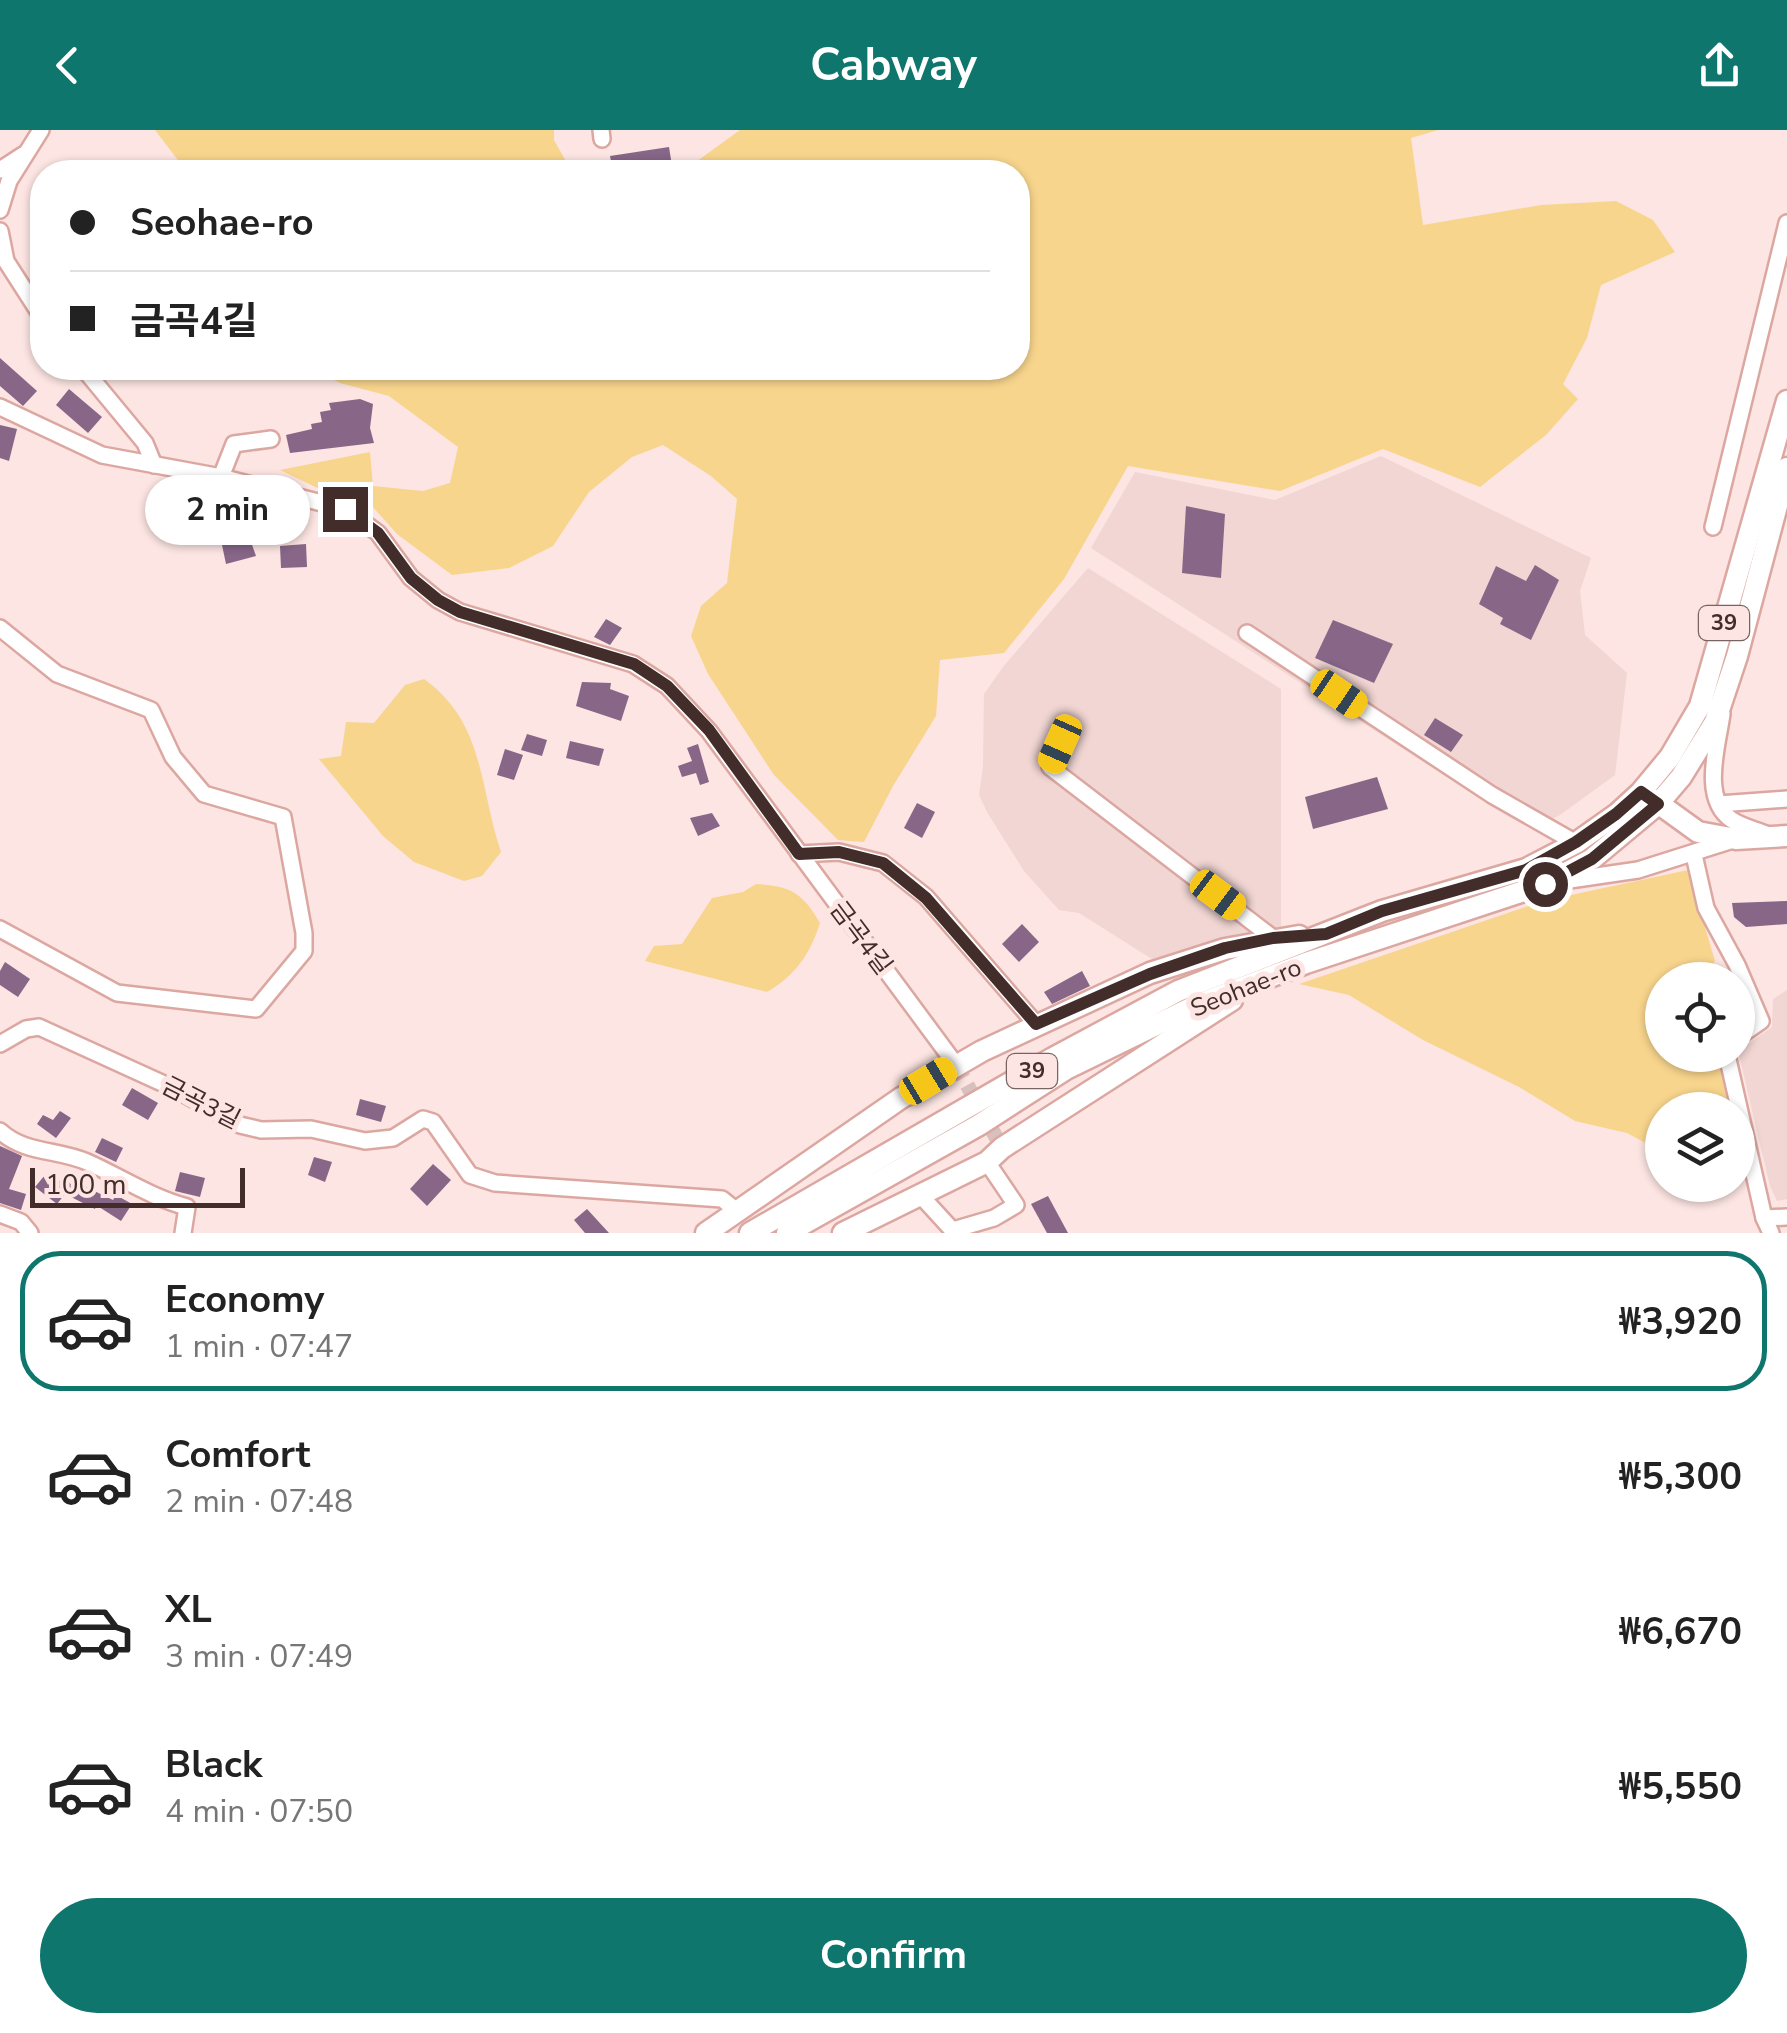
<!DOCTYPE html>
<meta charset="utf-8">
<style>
:root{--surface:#fff;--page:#f6f6f6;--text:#222;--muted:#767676;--line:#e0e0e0;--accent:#0f766e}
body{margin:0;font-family:"Nunito Sans","Noto Sans KR",sans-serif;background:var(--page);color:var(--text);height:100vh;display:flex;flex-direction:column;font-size:38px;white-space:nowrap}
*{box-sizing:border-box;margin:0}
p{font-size:32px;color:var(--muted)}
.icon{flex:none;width:55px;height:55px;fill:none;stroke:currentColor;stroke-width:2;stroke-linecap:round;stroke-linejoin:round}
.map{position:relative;height:1103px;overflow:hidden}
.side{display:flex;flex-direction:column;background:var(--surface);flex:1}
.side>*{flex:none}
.top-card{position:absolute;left:30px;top:30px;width:1000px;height:220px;border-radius:40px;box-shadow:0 2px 8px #0004;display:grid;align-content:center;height:220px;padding:0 40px;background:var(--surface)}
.buttons{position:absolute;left:1645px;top:832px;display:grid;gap:20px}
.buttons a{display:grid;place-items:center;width:110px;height:110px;border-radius:50%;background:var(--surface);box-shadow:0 2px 8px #0004;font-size:50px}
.scale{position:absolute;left:30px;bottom:25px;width:215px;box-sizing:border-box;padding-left:10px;border:5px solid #422d2b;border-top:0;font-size:28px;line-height:35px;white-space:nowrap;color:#422d2b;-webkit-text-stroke:8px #fce5e2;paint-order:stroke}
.end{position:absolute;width:45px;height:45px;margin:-22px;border:12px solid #422d2b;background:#fff;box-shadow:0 0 0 5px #fff}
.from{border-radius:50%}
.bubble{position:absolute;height:70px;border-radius:35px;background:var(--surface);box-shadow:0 2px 8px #0004;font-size:32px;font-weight:700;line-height:70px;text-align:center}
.car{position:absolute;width:30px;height:60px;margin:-30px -15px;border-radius:12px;box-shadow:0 0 8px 2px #0007;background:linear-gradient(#f5c518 24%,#345 0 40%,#f5c518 0 76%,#345 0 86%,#f5c518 0)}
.top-card b{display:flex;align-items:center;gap:35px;height:95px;font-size:38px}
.top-card b+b{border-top:2px solid var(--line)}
.top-card i{width:25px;height:25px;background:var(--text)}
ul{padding:18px 0 0;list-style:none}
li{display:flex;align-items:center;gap:30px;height:140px;margin:0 20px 15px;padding:0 20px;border:5px solid transparent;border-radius:40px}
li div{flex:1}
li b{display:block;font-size:38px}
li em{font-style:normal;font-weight:700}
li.current{border-color:var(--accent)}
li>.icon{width:90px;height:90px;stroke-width:1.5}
.action{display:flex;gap:20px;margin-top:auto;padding:20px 40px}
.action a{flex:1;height:115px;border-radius:60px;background:var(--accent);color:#fff;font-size:40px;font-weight:700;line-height:115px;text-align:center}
header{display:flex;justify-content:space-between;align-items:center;height:130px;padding:0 40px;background:var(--accent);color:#fff;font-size:45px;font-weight:700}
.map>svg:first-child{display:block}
.built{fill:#f1d6d3}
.green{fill:#f8d58d}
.building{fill:#876688}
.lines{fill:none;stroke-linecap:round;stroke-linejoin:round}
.minor-tunnel{stroke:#d7c0bd;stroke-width:15;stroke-dasharray:15 8;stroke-linecap:butt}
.minor-casing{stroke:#dca7a1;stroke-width:20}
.major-casing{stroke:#dca7a1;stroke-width:25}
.minor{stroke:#fff;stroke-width:15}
.major{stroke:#fff;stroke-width:20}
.route{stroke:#422d2b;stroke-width:12}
.labels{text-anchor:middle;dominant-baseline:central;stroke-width:10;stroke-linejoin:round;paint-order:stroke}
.shield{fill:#fce5e2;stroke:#7a6462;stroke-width:2.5}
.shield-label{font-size:22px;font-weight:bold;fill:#422d2b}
.street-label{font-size:25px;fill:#422d2b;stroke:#fce5e2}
</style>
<header><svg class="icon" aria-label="back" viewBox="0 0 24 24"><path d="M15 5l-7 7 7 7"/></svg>Cabway<svg class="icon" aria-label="share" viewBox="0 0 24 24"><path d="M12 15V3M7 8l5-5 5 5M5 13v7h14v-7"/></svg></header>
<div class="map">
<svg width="1787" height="1103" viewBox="0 0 1787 1103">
<rect width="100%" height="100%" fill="#fce5e2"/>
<g class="built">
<path d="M1381,326L1591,428L1580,461L1585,505L1627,543L1615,645L1560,685L1539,695L1492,676L1091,418L1135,342L1275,370Z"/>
<path d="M1088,438L1281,559V797L1152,829L1079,783L1059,780L1024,741L987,682L979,665L983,637L984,564L1003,537Z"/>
<path d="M1787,860V1069L1777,1071L1770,1056L1738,921L1772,897L1773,869Z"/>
</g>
<g class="green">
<path d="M155,0H554V10L572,42H187Z"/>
<path d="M740,0H1438L1411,8L1423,95L1541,75L1616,71L1653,90L1675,122L1601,155L1587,208L1563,254L1578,269L1546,305L1480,357L1383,319L1280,361L1128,336L1064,449L1004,523L940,530L936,586L893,656L864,712L838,710L774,645L708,544L691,506L701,476L727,453L737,369L711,346L663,315L632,327L589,362L553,416L509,438L452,445L397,404L371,375L332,365L280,340L370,322L373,356L423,361L450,353L458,317L389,266L340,253L311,238H1018V42H682Z"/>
<path d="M424,549C485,593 479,657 501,722L482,746L464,751L414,732L383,706L319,629L341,626L346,592L374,593L405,555Z"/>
<path d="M1688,740L1715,831L1703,850H1662V925H1718L1731,980H1662V1022L1627,1003L1575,991L1519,957L1423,910L1349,865L1299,854L1543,771Z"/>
<path d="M756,754C791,756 803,763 820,793C810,824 796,845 767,862L645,831L654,816L682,814L712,768L743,762Z"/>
</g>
<g class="building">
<path d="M669,17L673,42H613L610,26Z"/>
<path d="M0,228L37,261L23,276L0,256Z"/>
<path d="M69,259L102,287L88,303L56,275Z"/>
<path d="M360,269L373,274L370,298L374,313L290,323L286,305L312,299L311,294L322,292L320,282L331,280L329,273Z"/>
<path d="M0,295L17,299L9,331L0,328Z"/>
<path d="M1186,376L1225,384L1221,448L1182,443Z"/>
<path d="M250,409L256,426L226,434L222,415Z"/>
<path d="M306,414L307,437L281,438L280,416Z"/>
<path d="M1535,435L1559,450L1531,510L1500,494L1503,488L1479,474L1496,436L1526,451Z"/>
<path d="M606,489L622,498L610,515L594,507Z"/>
<path d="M1333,490L1393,514L1374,553L1315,528Z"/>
<path d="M582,552L611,553L610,559L629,566L621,591L576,576Z"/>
<path d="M1435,588L1463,605L1451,622L1424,605Z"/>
<path d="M527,604L547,610L542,626L521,620Z"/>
<path d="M570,611L604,619L599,636L566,628Z"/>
<path d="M698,614L709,652L700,655L696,643L682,647L678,636L692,631L687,618Z"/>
<path d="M505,619L523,625L514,650L497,645Z"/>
<path d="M1377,647L1388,679L1313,699L1305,667Z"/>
<path d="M917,673L935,682L922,708L904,698Z"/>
<path d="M712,683L720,696L698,706L690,688Z"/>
<path d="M1787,771V794L1746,797L1734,787L1732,773Z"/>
<path d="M1022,794L1039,812L1019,832L1002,814Z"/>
<path d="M5,832L30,849L18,867L0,855V841Z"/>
<path d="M1082,841L1090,856L1052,874L1044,862Z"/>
<path d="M132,958L158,973L148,990L122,975Z"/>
<path d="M360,969L386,976L381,992L356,985Z"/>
<path d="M60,981L71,988L56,1008L37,994L43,985L53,990Z"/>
<path d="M102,1008L123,1018L116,1032L95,1022Z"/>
<path d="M0,1016L22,1026L9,1059L26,1064L21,1080L0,1073Z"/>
<path d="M314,1027L332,1032L325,1052L308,1045Z"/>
<path d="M433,1034L451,1050L427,1076L410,1059Z"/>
<path d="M180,1042L205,1048L200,1067L175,1061Z"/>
<path d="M45,1045L57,1053L63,1048L81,1062L84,1056L113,1070L116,1065L132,1074L121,1091L96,1075L95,1079L65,1064L57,1074L35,1057Z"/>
<path d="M1048,1066L1068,1103H1047L1031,1074Z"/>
<path d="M587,1079L609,1103H585L574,1090Z"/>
</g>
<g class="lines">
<path class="minor-tunnel" d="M956,935L1002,1018"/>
<g class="minor-casing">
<g id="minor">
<path d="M601,0L602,9"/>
<path d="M0,40L23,25"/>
<path d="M0,80L9,51L41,0"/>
<path d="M0,101L6,131L42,187"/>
<path d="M83,238L145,313L154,335"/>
<path d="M0,277L102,325L221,347L345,379L378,403L411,448L438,470L460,482L633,534L667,556L709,601L956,935"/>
<path d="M221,347L234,314L271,309"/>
<path d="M1713,397L1787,93"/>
<path d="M0,498L57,544L151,580L173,627L204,664L283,687L304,803V821L256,879L117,863L0,799"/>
<path d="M1247,503L1492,665L1576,713"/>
<path d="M1722,584C1718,614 1700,669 1732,690C1742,697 1757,700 1768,705"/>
<path d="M1060,615L1050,637L1273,808"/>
<path d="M1719,674L1787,669"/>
<path d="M799,724L839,722L883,733L926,767L1036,894"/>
<path d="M1694,725L1706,778L1737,835L1761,891L1738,907"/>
<path d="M1556,752L1638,740L1736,709"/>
<path d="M0,914L26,899L39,897L175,959L240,995L261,1000L311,999L365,1011L393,1008L423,989L433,992L470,1045L495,1053L722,1069L737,1081"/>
<path d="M1727,925L1764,1088L1771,1103"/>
<path d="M0,1001C25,1024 58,1019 87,1032C121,1047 150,1067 187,1077L183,1103"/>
<path d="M922,1067L955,1103"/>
<path d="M0,1084L21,1092L30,1103"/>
<path d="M1764,1088L1787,1087"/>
<path d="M953,1100L994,1088L1016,1075L987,1032"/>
</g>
</g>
<g class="major-casing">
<g id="major">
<path d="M1651,668L1698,702L1736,709L1787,706"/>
<path d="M706,1103L901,968L982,921L1150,843L1225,819L1299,806"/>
<path d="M750,1103L1053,928L1178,861L1382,781L1526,739L1576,713L1617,684L1641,662L1670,627L1700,576L1787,271"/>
<path d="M787,1103L979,995L1066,939L1199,874L1306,833L1545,754L1592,729L1658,674L1681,647L1715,592L1737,526L1787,338"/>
<path d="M843,1103L987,1032L1002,1018L1232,870"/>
</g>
</g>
<use href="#minor" class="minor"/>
<use href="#major" class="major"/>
</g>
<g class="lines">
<path class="route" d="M345,379L378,403L411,448L438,470L460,482L634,534L667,556L709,600L799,724L839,722L883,733L926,768L1036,894L1150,844L1225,818L1273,808L1326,804L1382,781L1526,740L1576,712L1616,684L1641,662L1658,674L1592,729L1545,754"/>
</g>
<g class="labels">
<g class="shield">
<rect x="1699" y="476" width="50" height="34" rx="8"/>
<rect x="1007" y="924" width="50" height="34" rx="8"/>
</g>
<g class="shield-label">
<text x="1724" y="493">39</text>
<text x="1032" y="941">39</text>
</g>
<g class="street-label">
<text transform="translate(861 808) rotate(53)">금곡4길</text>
<text transform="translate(1246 858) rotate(-22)">Seohae-ro</text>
<text transform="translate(201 973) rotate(27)">금곡3길</text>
</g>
</g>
</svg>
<div class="buttons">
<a><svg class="icon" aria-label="locate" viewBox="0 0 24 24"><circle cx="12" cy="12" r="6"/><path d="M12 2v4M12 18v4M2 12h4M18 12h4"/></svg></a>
<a><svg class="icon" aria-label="layers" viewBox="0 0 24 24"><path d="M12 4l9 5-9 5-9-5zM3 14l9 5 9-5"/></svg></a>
</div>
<div class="scale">100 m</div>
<i class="end from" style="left:1545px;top:754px"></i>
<i class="end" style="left:345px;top:379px"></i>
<div class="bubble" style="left:145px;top:345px;width:165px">2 min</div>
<i class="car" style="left:1339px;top:564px;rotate:124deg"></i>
<i class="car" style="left:1060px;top:614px;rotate:204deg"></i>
<i class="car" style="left:1218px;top:765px;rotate:127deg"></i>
<i class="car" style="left:928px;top:951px;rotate:59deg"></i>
<div class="top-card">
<b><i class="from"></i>Seohae-ro</b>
<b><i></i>금곡4길</b>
</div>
</div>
<section class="side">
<ul>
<li class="current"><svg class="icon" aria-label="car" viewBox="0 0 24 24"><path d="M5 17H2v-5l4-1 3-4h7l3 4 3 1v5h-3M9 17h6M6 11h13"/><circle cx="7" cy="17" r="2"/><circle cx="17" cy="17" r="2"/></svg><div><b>Economy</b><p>1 min · 07:47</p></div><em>₩3,920</em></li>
<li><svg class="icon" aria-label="car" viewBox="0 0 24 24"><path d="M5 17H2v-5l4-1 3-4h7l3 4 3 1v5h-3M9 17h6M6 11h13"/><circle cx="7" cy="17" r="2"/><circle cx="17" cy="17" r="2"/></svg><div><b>Comfort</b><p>2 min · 07:48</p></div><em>₩5,300</em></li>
<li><svg class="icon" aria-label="car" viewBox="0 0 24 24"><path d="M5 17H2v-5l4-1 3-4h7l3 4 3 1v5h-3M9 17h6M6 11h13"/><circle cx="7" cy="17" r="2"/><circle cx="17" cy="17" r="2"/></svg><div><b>XL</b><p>3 min · 07:49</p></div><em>₩6,670</em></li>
<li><svg class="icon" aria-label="car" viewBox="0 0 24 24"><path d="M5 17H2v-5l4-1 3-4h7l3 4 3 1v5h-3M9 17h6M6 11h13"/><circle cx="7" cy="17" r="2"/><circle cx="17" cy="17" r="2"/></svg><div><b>Black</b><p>4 min · 07:50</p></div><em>₩5,550</em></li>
</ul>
<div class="action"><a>Confirm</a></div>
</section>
